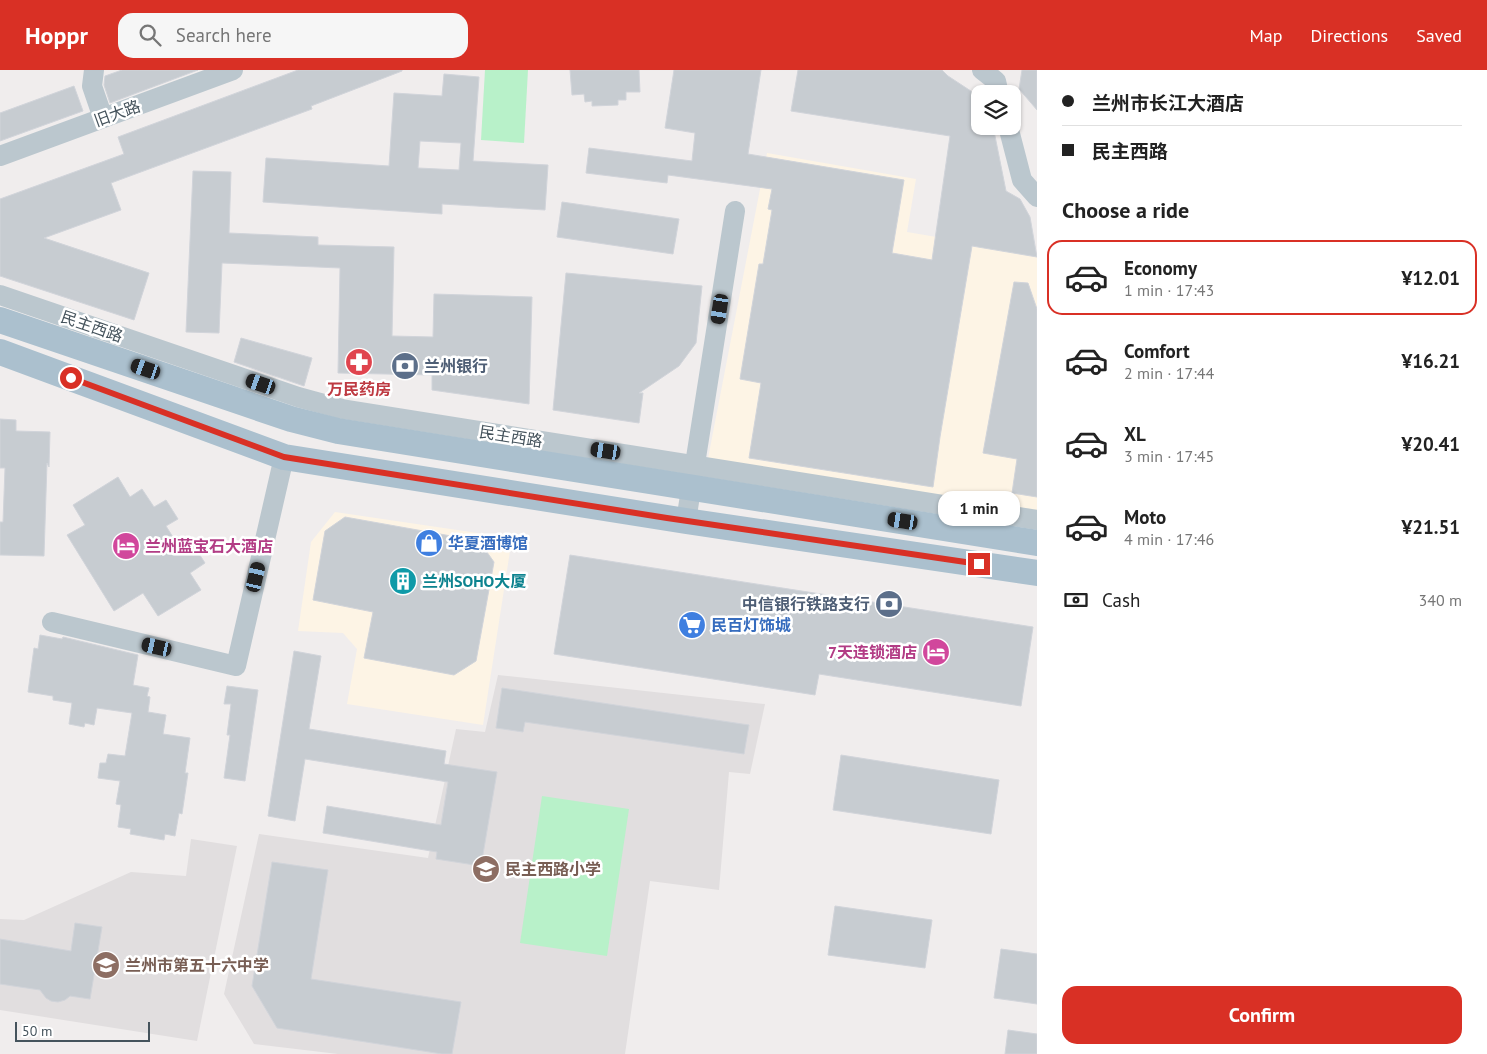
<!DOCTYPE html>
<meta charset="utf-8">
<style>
:root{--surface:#fff;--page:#f6f6f6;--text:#222;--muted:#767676;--line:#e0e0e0;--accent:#d93025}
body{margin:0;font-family:"PT Sans","Noto Sans SC",sans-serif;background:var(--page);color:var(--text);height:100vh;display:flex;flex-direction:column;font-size:19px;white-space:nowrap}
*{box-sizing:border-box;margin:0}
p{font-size:16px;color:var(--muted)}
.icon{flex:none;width:28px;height:28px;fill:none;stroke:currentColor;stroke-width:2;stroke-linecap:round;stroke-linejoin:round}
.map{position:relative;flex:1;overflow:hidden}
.sheet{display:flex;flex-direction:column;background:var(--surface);width:450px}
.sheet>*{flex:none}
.guide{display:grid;align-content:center;height:110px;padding:0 25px;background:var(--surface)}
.controls{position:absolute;left:971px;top:15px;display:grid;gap:10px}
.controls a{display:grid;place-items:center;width:50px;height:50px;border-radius:10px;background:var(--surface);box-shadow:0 1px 4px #0004;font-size:25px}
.scale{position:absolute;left:15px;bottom:12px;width:135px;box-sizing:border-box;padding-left:5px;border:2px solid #45535c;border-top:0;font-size:14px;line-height:18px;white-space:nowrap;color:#45535c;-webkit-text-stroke:4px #fff;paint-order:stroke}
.end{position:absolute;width:22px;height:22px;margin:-11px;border:6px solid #d93025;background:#fff;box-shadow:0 0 0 2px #fff}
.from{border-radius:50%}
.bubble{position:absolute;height:35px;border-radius:15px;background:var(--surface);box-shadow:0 1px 4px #0004;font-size:16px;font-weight:600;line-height:35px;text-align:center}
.car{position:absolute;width:15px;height:30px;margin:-15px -8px;border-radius:6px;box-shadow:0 0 4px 1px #0007;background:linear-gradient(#222 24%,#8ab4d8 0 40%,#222 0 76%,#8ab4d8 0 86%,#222 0)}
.guide b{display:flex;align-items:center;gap:18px;height:48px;font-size:19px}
.guide b+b{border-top:1px solid var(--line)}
.guide i{width:12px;height:12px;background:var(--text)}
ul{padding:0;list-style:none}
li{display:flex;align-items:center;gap:15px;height:75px;margin:0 10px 8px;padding:0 15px;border:2px solid transparent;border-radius:15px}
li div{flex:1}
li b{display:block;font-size:19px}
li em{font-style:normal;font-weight:600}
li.selected{border-color:var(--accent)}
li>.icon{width:45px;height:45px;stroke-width:1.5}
h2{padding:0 25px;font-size:22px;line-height:60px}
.pay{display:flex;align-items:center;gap:12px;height:55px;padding:0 25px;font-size:19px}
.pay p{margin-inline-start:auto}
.primary-button{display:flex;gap:10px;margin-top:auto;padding:10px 25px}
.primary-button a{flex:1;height:58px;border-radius:15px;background:var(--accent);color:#fff;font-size:20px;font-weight:600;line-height:58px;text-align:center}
header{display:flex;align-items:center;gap:30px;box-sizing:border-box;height:70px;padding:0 25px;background:var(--accent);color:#fff}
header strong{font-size:24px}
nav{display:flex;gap:28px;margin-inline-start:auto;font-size:18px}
.search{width:350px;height:45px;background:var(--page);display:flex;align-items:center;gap:12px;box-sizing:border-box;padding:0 18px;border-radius:15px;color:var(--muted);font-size:19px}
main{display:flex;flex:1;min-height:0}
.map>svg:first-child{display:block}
.commercial{fill:#fdf4e5}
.education{fill:#e1dedf}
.green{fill:#b8f1c9}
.building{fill:#c7ccd1;stroke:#d1d4da;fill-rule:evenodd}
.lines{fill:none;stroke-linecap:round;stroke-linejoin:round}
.minor{stroke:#bbc7ce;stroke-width:20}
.major{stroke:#abc0ce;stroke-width:26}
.route{stroke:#d93025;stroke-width:6}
.labels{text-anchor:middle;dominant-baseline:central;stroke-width:5;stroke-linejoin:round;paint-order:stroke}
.street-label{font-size:16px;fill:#45535c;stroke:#fff}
.service-label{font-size:16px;font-weight:bold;fill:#4e5e75;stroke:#fff;text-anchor:start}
.health-label{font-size:16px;font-weight:bold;fill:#be3a42;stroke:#fff}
.shop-label{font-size:16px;font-weight:bold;fill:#366cbe;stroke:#fff;text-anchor:start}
.hotel-label{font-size:16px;font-weight:bold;fill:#b23c85;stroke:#fff;text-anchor:start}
.culture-label{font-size:16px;font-weight:bold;fill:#0d838f;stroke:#fff;text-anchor:start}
.education-label{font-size:16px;font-weight:bold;fill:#785e54;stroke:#fff;text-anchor:start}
</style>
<header>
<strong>Hoppr</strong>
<div class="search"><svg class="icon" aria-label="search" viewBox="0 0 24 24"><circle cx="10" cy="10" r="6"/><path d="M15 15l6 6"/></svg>Search here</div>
<nav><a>Map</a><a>Directions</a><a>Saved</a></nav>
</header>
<main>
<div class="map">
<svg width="1037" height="984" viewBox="0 0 1037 984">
<rect width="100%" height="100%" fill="#f0eded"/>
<g class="commercial">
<path d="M767,83L916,109L907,162L1037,184V451L705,404Z"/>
<path d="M335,442L512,468L483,655L347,634L357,579L343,563L298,561L311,472Z"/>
</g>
<g class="education">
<path d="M498,605L765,634L750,704L729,702L719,820L650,811L625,984H338L254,974L224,924L259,764L428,788L456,659L485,662Z"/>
<path d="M191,769L237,776L197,971L0,940V849L24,850L131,802L186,806Z"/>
</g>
<g class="green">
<path d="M485,0H528L524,73L481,70Z"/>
<path d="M542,726L629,739L607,886L520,873Z"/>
</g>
<g class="building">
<path d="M122,0H198L110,33L104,15L105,6Z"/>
<path d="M298,0H402V1L311,36L312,39L111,113L121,140L44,168L149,203L134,250L0,206V129L124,84L118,67Z"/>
<path d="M570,0H639L640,22H626V30H618V35L592,36V31L585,32L584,24L572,25Z"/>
<path d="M674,0H761L748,84L904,110L892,183L932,190L950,66L791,41L798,0H942L948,6L980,27V56H993L1006,121L1020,129L1030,147L1037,187L972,176L940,367L933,417L749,388L761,313L740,309L759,194H763L772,140L768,139L772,119L668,105L667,113L586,103L589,78L692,91L695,63L665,58Z"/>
<path d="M1022,0H1037V40L1019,19Z"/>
<path d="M444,4L479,7L473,91L548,95L545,140L442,134V144L263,132L266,88L389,96L394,23L442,26ZM420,71L461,73L459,100L418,98Z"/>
<path d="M74,16L83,41L0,71V43Z"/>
<path d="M193,101L231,102L229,163L318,167V175L394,177L392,266L433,267L434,224L532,227L529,334L432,320V305L338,303L340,198L222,193L219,263L186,262Z"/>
<path d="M562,132L679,149L673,184L557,167Z"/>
<path d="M566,203L702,216L696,273L679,296L639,323H643L639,353L553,340Z"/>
<path d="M1014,212L1028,213L1037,239V427L1012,423L1017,389L983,383Z"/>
<path d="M241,268L312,288L304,316L234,292Z"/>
<path d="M0,349L16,350V361L50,362L49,397L47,393L44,486L0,485V452H3L5,398H0Z"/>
<path d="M118,407L130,427L142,419L154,437L166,430L178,449L166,456L181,480L192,473L205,493L190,503L201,520L158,546L143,523L114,541L67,465L85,455L73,435Z"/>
<path d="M345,447L479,471L494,492L476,591L454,605L364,588L373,542L313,530L325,461Z"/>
<path d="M570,485L1033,557L1021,636L819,604L815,625L554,584Z"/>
<path d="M40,565L62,569L63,567L138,585L133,615L149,618L147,626L150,627L148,642L166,645L163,664L190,668L185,703H188L182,744L179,743L175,766L165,764L164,770L130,764L131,759L118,757L121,735L116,734L120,711L98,708L100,693H106L108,684L125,686L132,643L97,638L94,655L85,653L84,657L69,654L72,633L53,630V626L28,622L34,578L38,579Z"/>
<path d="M294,581L321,586L309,659L446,681L444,694L497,702L481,796L436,789L437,782L323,763L327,736L441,755L448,712L305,689L295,751L268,746Z"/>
<path d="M227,616L258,620L245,711L224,708L230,665H227L231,634H224Z"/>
<path d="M502,618L749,655L744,684L525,652L523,662L496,658Z"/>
<path d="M841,685L999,710L991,764L833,740Z"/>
<path d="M272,792L328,800L311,909L461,932L452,984H442L277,958L252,916Z"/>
<path d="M835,836L932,850L925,898L828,885Z"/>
<path d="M75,853L102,857L90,929L70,926L65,930L58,932L51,931L46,928L40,920L0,914V869L71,881Z"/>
<path d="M1001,879L1037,884V934L994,928Z"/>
<path d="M1008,960L1037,964V984H1005Z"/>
</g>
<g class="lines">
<g class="minor">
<path d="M94,0L92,16L103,48"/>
<path d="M982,0L996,11L999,24"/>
<path d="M1008,56L1022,110L1037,127"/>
<path d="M0,86L233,0"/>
<path d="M0,225L298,327L342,339L1037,450"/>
<path d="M686,451L735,141"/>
<path d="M52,552L236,596L284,387"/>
</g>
<g class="major">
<path d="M0,250L291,349L338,361L1037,473"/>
<path d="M0,282L284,387L686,451L1037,503"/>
</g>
</g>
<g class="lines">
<path class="route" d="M71,308L284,387L667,448L979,494"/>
</g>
<defs>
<g id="pharmacy-disc" transform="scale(1.4375)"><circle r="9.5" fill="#e0444e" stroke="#fff"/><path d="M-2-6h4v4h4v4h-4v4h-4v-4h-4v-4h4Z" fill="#fff"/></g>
<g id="bank-disc" transform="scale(1.4375)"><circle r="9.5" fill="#5c6f8a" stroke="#fff"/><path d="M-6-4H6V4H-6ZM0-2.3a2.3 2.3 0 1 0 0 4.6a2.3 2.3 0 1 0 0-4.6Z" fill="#fff"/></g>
<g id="shop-disc" transform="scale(1.4375)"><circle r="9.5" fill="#3f7fe0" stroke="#fff"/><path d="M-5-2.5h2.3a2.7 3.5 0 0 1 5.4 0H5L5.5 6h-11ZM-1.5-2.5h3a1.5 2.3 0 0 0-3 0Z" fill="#fff"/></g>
<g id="hotel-disc" transform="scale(1.4375)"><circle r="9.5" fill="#d1479c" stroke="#fff"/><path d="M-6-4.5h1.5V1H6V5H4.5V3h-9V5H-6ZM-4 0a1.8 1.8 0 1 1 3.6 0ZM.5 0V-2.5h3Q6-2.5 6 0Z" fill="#fff"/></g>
<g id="building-disc" transform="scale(1.4375)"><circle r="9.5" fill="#0f9aa8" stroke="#fff"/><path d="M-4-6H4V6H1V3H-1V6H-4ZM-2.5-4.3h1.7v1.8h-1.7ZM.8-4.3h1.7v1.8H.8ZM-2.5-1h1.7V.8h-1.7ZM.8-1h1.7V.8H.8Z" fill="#fff"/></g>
<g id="supermarket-disc" transform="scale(1.4375)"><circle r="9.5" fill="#3f7fe0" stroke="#fff"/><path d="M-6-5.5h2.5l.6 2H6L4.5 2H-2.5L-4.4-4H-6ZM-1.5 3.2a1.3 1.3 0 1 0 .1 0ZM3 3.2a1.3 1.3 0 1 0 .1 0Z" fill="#fff"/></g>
<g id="school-disc" transform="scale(1.4375)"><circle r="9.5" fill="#8d6e63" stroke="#fff"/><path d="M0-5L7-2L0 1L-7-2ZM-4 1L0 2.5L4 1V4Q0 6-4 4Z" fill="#fff"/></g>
</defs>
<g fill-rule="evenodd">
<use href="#pharmacy-disc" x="359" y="292"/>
<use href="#bank-disc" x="405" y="296"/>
<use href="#shop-disc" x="429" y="473"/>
<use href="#hotel-disc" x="126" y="476"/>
<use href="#building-disc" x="403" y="511"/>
<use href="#bank-disc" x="889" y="534"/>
<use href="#supermarket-disc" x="692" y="555"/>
<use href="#hotel-disc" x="936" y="582"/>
<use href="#school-disc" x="486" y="799"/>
<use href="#school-disc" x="106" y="895"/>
</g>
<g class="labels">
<g class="street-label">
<text transform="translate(117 43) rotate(-20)">旧大路</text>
<text transform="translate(92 256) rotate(19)">民主西路</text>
<text transform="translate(511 366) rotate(9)">民主西路</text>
</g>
<g class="service-label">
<text x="424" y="296">兰州银行</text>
<text x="870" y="534" text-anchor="end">中信银行铁路支行</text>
</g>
<g class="health-label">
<text x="359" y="319">万民药房</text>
</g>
<g class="shop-label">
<text x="448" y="473">华夏酒博馆</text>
<text x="711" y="555">民百灯饰城</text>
</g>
<g class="hotel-label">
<text x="145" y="476">兰州蓝宝石大酒店</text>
<text x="917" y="582" text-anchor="end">7天连锁酒店</text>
</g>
<g class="culture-label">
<text x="422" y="511">兰州SOHO大厦</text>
</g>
<g class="education-label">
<text x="505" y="799">民主西路小学</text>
<text x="125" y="895">兰州市第五十六中学</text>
</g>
</g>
</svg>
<div class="controls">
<a><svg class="icon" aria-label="layers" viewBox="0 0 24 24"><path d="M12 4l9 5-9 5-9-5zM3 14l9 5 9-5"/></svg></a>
</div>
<div class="scale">50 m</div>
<i class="end from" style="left:71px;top:308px"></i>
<i class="end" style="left:979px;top:494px"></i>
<div class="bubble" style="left:938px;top:421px;width:82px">1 min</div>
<i class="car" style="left:720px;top:239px;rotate:189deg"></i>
<i class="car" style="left:146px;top:299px;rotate:289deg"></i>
<i class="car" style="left:261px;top:314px;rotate:289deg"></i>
<i class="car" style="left:606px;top:381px;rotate:279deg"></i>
<i class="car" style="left:903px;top:451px;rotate:279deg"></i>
<i class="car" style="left:256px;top:507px;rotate:13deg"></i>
<i class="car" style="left:157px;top:577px;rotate:283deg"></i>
</div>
<section class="sheet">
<div class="guide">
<b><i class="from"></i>兰州市长江大酒店</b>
<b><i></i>民主西路</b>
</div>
<h2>Choose a ride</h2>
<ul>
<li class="selected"><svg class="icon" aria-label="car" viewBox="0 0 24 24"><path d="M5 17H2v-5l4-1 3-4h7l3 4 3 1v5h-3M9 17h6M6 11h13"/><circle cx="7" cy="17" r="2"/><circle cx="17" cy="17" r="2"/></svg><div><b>Economy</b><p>1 min · 17:43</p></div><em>¥12.01</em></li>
<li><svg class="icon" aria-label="car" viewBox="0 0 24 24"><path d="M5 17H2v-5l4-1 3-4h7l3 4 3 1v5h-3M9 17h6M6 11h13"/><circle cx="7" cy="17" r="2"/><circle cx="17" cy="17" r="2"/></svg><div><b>Comfort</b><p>2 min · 17:44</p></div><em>¥16.21</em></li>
<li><svg class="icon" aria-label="car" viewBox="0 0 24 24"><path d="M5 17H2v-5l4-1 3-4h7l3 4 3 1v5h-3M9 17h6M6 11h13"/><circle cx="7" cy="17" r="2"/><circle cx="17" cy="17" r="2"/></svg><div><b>XL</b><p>3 min · 17:45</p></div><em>¥20.41</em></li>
<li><svg class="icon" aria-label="car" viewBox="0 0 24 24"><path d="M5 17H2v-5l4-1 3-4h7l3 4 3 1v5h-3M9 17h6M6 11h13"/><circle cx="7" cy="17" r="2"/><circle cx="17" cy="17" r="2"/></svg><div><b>Moto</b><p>4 min · 17:46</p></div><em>¥21.51</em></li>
</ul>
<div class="pay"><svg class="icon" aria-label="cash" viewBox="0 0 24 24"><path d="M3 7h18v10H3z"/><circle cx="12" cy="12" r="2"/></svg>Cash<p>340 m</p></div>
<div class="primary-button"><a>Confirm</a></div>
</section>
</main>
